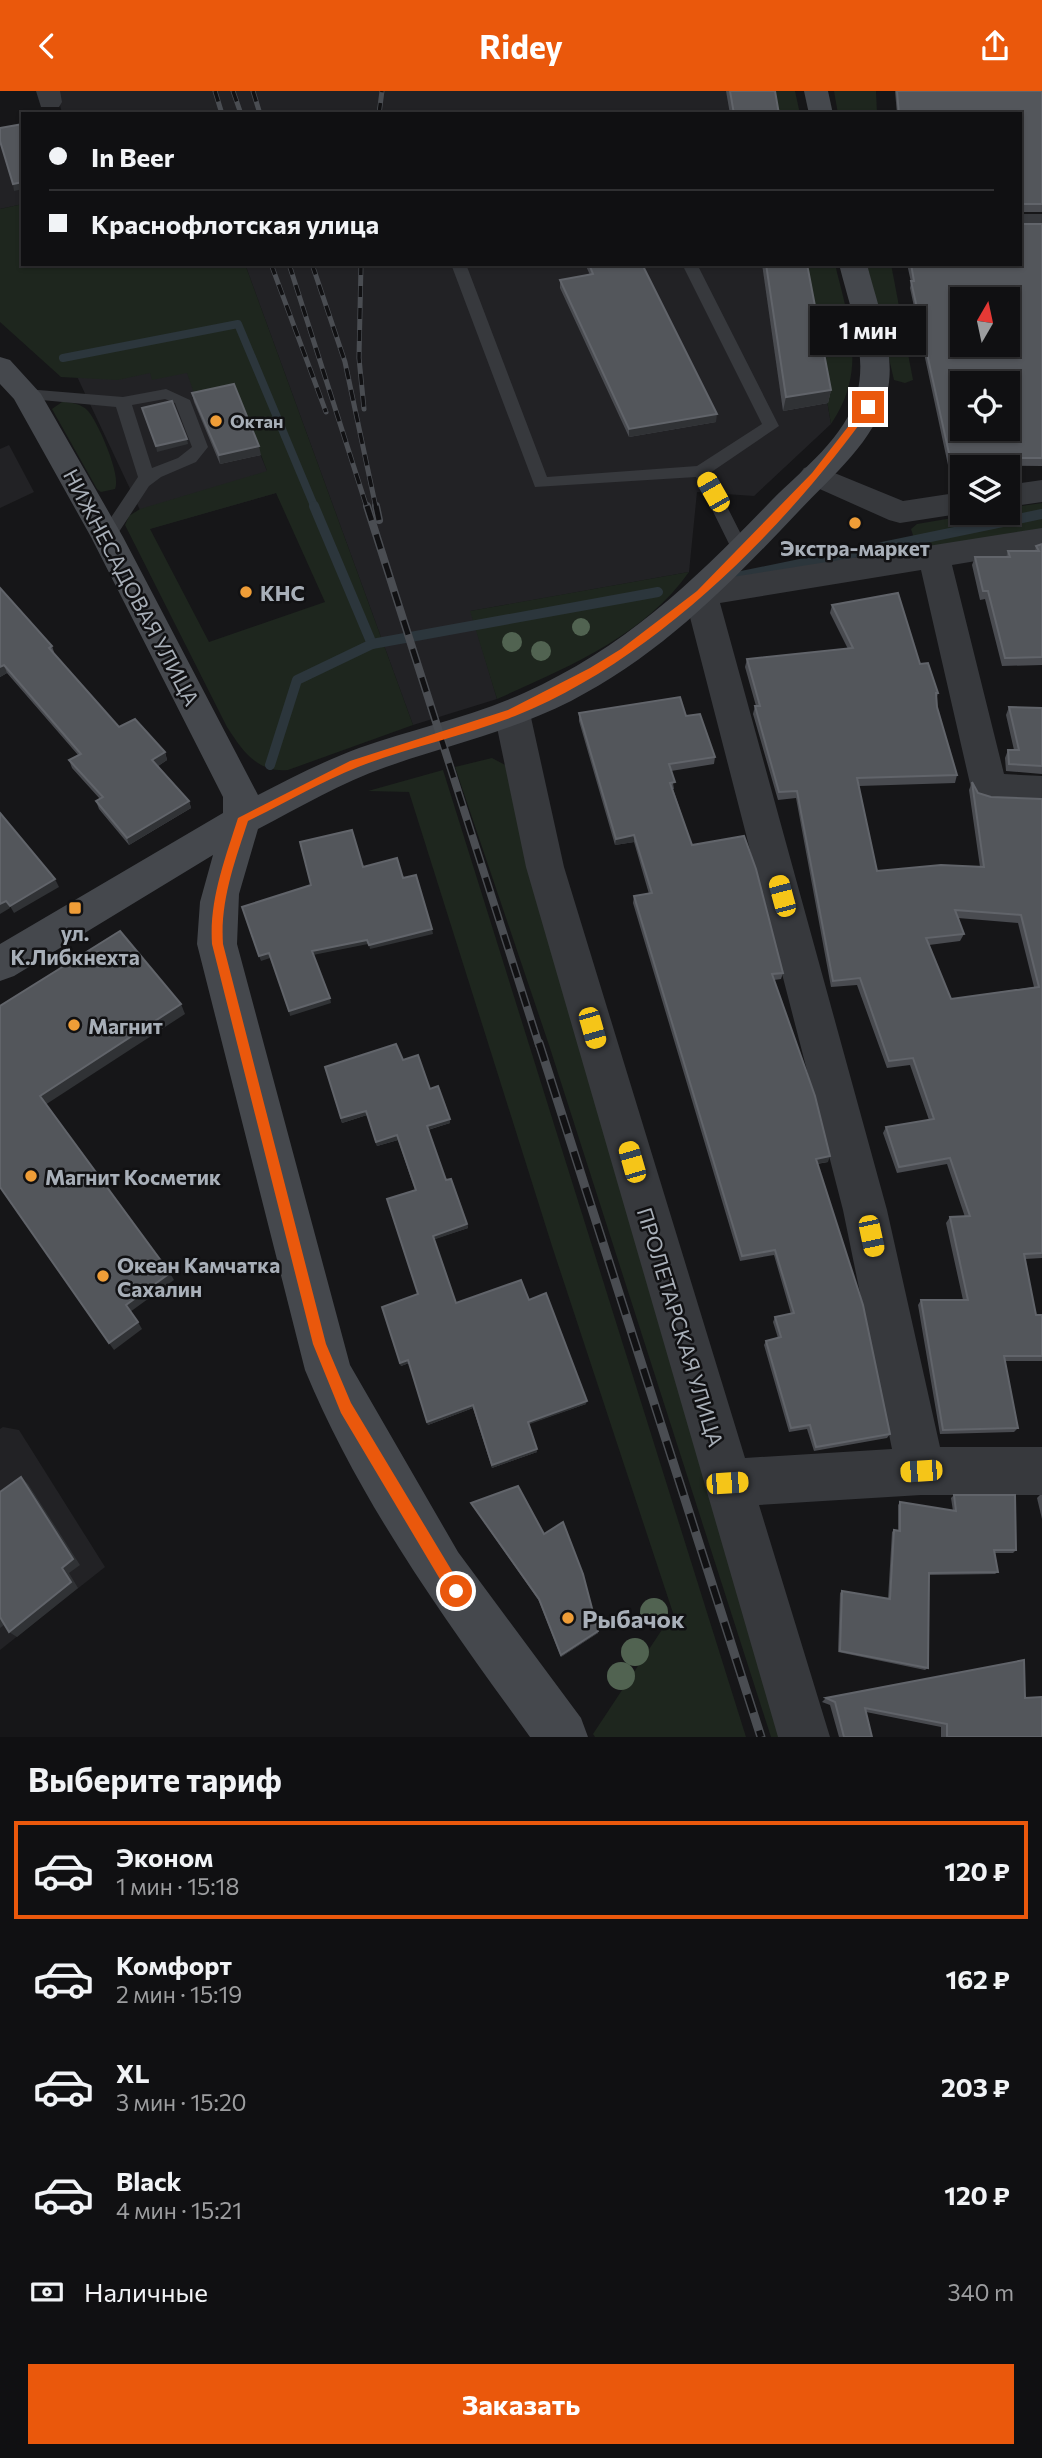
<!DOCTYPE html>
<html lang="ru">
<meta charset="utf-8">
<style>
:root{--surface:#101012;--page:#1e1e20;--text:#f1f3f6;--muted:#9c9d9f;--line:#303032;--accent:#ea580c}
body{margin:0;font-family:Commissioner,sans-serif;background:var(--page);color:var(--text);height:100vh;display:flex;flex-direction:column;font-size:26px;white-space:nowrap}
*{box-sizing:border-box;margin:0}
p{font-size:23px;color:var(--muted)}
.icon{flex:none;width:38px;height:38px;fill:none;stroke:currentColor;stroke-width:2;stroke-linecap:round;stroke-linejoin:round}
.map{position:relative;height:1646px;overflow:hidden}
.side{display:flex;flex-direction:column;background:var(--surface);flex:1}
.side>*{flex:none}
.guide{position:absolute;left:21px;top:21px;width:1001px;height:154px;border-radius:0px;box-shadow:0 2px 5px #0004,0 0 0 2px var(--line);display:grid;align-content:center;height:154px;padding:0 28px;background:var(--surface)}
.needle{width:46px;rotate:9deg}
.buttons{position:absolute;left:950px;top:196px;display:grid;gap:14px}
.buttons a{display:grid;place-items:center;width:70px;height:70px;border-radius:0px;background:var(--surface);box-shadow:0 2px 5px #0004,0 0 0 2px var(--line);font-size:35px}
.end{position:absolute;width:32px;height:32px;margin:-16px;border:9px solid #ea580c;background:#fff;box-shadow:0 0 0 4px #fff}
.from{border-radius:50%}
.bubble{position:absolute;height:49px;border-radius:0px;background:var(--surface);box-shadow:0 2px 5px #0004,0 0 0 2px var(--line);font-size:23px;font-weight:700;line-height:49px;text-align:center}
.car{position:absolute;width:21px;height:42px;margin:-21px -10px;border-radius:9px;box-shadow:0 0 5px 2px #0007;background:linear-gradient(#f5c518 24%,#345 0 40%,#f5c518 0 76%,#345 0 86%,#f5c518 0)}
.guide b{display:flex;align-items:center;gap:24px;height:66px;font-size:26px}
.guide b+b{border-top:2px solid var(--line)}
.guide i{width:18px;height:18px;background:var(--text)}
ul{padding:0;list-style:none}
li{display:flex;align-items:center;gap:21px;height:98px;margin:0 14px 10px;padding:0 14px;border:4px solid transparent;border-radius:0px}
li div{flex:1}
li b{display:block;font-size:26px}
li em{font-style:normal;font-weight:700}
li.current{border-color:var(--accent)}
li>.icon{width:63px;height:63px;stroke-width:1.5}
h2{padding:0 28px;font-size:32px;line-height:84px}
.pay{display:flex;align-items:center;gap:18px;height:77px;padding:0 28px;font-size:26px}
.pay p{margin-inline-start:auto}
.cta{display:flex;gap:14px;margin-top:auto;padding:14px 28px}
.cta a{flex:1;height:80px;border-radius:0px;background:var(--accent);color:#fff;font-size:28px;font-weight:700;line-height:80px;text-align:center}
header{display:flex;justify-content:space-between;align-items:center;height:91px;padding:0 28px;background:var(--accent);color:#fff;font-size:32px;font-weight:700}
.map>svg:first-child{display:block}
.built{fill:#222225}
.green{fill:#1e261e;fill-rule:evenodd}
.lines{fill:none;stroke-linecap:round;stroke-linejoin:round}
.stream-far1{stroke:#2c363c;stroke-width:8}
.stream{stroke:#2c363c;stroke-width:10}
.lane{fill:#37393d;fill-rule:evenodd}
.street{fill:#37393d;fill-rule:evenodd}
.secondary{fill:#45484d;fill-rule:evenodd}
.rail-far2-casing{stroke:#4a4d52;stroke-width:5}
.rail-far1-casing{stroke:#4a4d52;stroke-width:8}
.rail-casing{stroke:#4a4d52;stroke-width:9}
.rail-far2{stroke:#111113;stroke-width:3.5;stroke-dasharray:11;stroke-linecap:butt}
.rail-far1{stroke:#111113;stroke-width:5;stroke-dasharray:15;stroke-linecap:butt}
.rail{stroke:#111113;stroke-width:6;stroke-dasharray:19;stroke-linecap:butt}
.tree{fill:#516351}
.wall{fill:#494b50;fill-rule:evenodd}
.shaded-wall{fill:#303235}
.building{fill:#53565b;stroke:#61646a;stroke-width:2;fill-rule:evenodd}
.route{fill:#ea580c}
.poi-dot{fill:#ef9d37;stroke:#111113;stroke-width:2.5}
.labels{text-anchor:middle;dominant-baseline:central;stroke-width:5;stroke-linejoin:round;paint-order:stroke}
.far-poi-label{font-size:18px;font-weight:bold;fill:#a8afb8;stroke:#111113;text-anchor:start}
.poi-label{font-size:21px;font-weight:bold;fill:#a8afb8;stroke:#111113;text-anchor:start}
.street-label{font-size:21px;fill:#a8afb8;stroke:#111113}
.near-poi-label{font-size:24px;font-weight:bold;fill:#a8afb8;stroke:#111113;text-anchor:start}
</style>
<header><svg class="icon" aria-label="back" viewBox="0 0 24 24"><path d="M15 5l-7 7 7 7"/></svg>Ridey<svg class="icon" aria-label="share" viewBox="0 0 24 24"><path d="M12 15V3M7 8l5-5 5 5M5 13v7h14v-7"/></svg></header>
<div class="map">
<svg width="1042" height="1646" viewBox="0 0 1042 1646">
<rect width="100%" height="100%" fill="#161618"/>
<g class="built">
<path d="M57,0H771L776,23H62Z"/>
<path d="M23,38V113L0,118V42Z"/>
<path d="M245,173H804L831,333L754,405L697,401L689,481L471,520L497,608L413,634Z"/>
<path d="M214,249L276,402L149,438L73,277Z"/>
<path d="M9,354L34,401L0,417V358Z"/>
<path d="M3,1336L19,1339L105,1476L0,1559V1338Z"/>
</g>
<g class="green">
<path d="M771,0H795L800,23H776Z"/>
<path d="M834,0H876L877,23H838Z"/>
<path d="M23,113V173H245L413,634L288,679C257,682 242,659 227,636L125,434L129,425L140,418L267,380L261,364L196,308L187,282L152,289L150,282L118,289L61,286L0,231V118ZM276,402L325,511L209,551L150,438Z"/>
<path d="M804,173H835C849,232 868,279 831,333Z"/>
<path d="M867,173H891L913,289L905,292L894,289Z"/>
<path d="M62,311C71,311 82,313 88,320C98,331 122,386 115,398L101,401L97,398L52,318Z"/>
<path d="M1042,412V439L921,457L916,453L911,438L917,433L982,422H1008V417Z"/>
<path d="M689,481C644,545 566,577 497,608L470,520Z"/>
<path d="M492,667L507,675L789,1646H771L549,954L455,676Z"/>
<path d="M443,679L746,1646H595L593,1643L673,1522L552,1155L409,701L368,700Z"/>
</g>
<g class="lines">
<path class="stream-far1" d="M63,267L238,233L315,417"/>
<g class="stream">
<path d="M314,415L372,553"/>
<path d="M737,486L1042,423"/>
<path d="M270,674L297,589L372,553L658,501"/>
</g>
<g class="lane">
<path d="M451,173H466L547,386L697,375L762,333L682,173H697L779,335L710,382L750,461L747,465H735L696,386L535,396Z"/>
<path d="M26,298L123,306L166,298L190,309L208,356L196,371L161,386L149,395L113,450H101L98,446L138,386L116,316L20,307L18,303ZM165,308L175,312L192,356L178,367L152,377L132,314Z"/>
</g>
<g class="street">
<path d="M36,0H60L62,11L59,16H41Z"/>
<rect x="1020" y="123" width="22" height="16"/>
<path d="M815,374L903,410L962,401V422H965L900,432L889,429L804,391L799,384L804,377Z"/>
<path d="M1042,389V411L1008,416V394Z"/>
<path d="M1042,437V459L952,474L1004,683L1042,685V713L989,711L976,707L971,697L921,479L720,512L887,1119L940,1356H1042V1404H921L759,1414L830,1646H778L526,776L494,622L500,613L512,609L524,613L530,622L564,776L745,1367L892,1358L843,1119L684,503L689,495L701,491Z"/>
</g>
<g class="secondary">
<path d="M804,0H828L833,23H809Z"/>
<path d="M839,173H867C877,214 897,261 887,303C875,350 830,387 798,421C729,494 662,563 571,610C512,640 449,654 386,676C341,692 300,716 258,738L239,803L237,853L350,1274L458,1461L581,1627L588,1646H530C446,1530 360,1412 305,1279L197,853L200,811L213,764L14,885L0,890V853L223,722V706L91,446L14,308L0,293V266L10,269L41,303L123,446L258,704C291,687 324,670 359,657C413,638 471,626 524,602C626,556 696,488 772,409C802,379 846,346 857,303C868,261 849,214 839,173Z"/>
</g>
<g class="rail-far2-casing">
<g id="rail-far2">
<path d="M215,0L222,23"/>
<path d="M233,0L241,23"/>
<path d="M253,0L260,23"/>
<path d="M379,23L382,0"/>
<path d="M271,173L326,321"/>
<path d="M289,173L367,417"/>
<path d="M312,173L345,271L376,417"/>
<path d="M361,173L359,267L364,318"/>
</g>
</g>
<g class="rail-far1-casing">
<g id="rail-far1">
<path d="M367,415L539,954"/>
<path d="M376,415L379,429"/>
</g>
</g>
<g class="rail-casing">
<path id="rail" d="M539,952L761,1646"/>
</g>
<use href="#rail-far2" class="rail-far2"/>
<use href="#rail-far1" class="rail-far1"/>
<use href="#rail" class="rail"/>
</g>
<g class="tree">
<circle cx="581" cy="536" r="9"/>
<circle cx="512" cy="551" r="10"/>
<circle cx="541" cy="560" r="10"/>
<circle cx="654" cy="1521" r="14"/>
<circle cx="635" cy="1561" r="14"/>
<circle cx="621" cy="1585" r="14"/>
</g>
<g class="wall">
<path d="M726,0H775L779,23H730Z"/>
<path d="M895,0H1042V121H1020V133H1042V375L948,374L910,197L911,191L907,173H1020V23H897Z"/>
<path d="M585,173H642L716,331L629,346L560,197V189L590,184Z"/>
<path d="M762,173H807L831,299L828,312L783,320Z"/>
<path d="M192,302L261,364L220,373L194,311Z"/>
<path d="M1042,453V574L1002,575L985,508L980,509L972,474L975,466H1006L1008,460H1035L1036,455Z"/>
<path d="M0,497L52,555L55,564L119,636L165,661L167,669L158,675L189,710L191,717L129,754L99,718L96,710L100,708L72,677L69,669L78,664L7,582L0,586Z"/>
<path d="M832,514L920,573L938,602L936,609L937,616L957,684L955,692L859,695L877,780L980,776L969,699L972,691L978,702L991,706L1042,708V1167L1025,1168L1036,1224H1042V1270H1005L1018,1337L1014,1341L940,1343L918,1214L921,1209H963L946,1132L950,1126H965L947,1073L897,1082L883,1042L886,1036L929,1029L910,974L887,977L857,894L831,896L796,707L778,709L753,623L755,615H756L745,576L747,568L848,558L830,522ZM958,827L1018,832L1034,896L951,908L929,854L960,850L964,843Z"/>
<path d="M1009,616L1042,617V683L1006,680L1005,667L1008,659H1014L1006,624Z"/>
<path d="M579,622L686,625L715,666L714,673L671,680L674,698H673L692,754L783,882L781,888L774,889L828,1071L817,1073L890,1343L887,1347L814,1360L807,1338L789,1341L764,1254L766,1250L778,1247L773,1231L775,1226L791,1223L774,1164L740,1170L633,812L634,805L649,803L634,751L615,754L579,630Z"/>
<path d="M403,969L430,998L450,1032L428,1039L446,1089L467,1133L468,1137L434,1148L456,1212L529,1209L586,1313L528,1333L537,1358V1361L492,1377L473,1317L428,1334L409,1272L401,1275L382,1216L418,1204L388,1112L415,1099L398,1049L377,1055L367,1024L342,1032L325,976Z"/>
<path d="M954,1404L1016,1459L1013,1462H995L998,1481L995,1483L929,1484L928,1577L925,1579L838,1561L840,1502L842,1500L888,1508L892,1441L894,1439L898,1440V1414L900,1411L953,1420L951,1407Z"/>
<path d="M1040,1404H1042V1428L1037,1407Z"/>
<path d="M471,1412L544,1443L598,1542L561,1566L539,1510L472,1414Z"/>
<path d="M826,1607H1025L1042,1646H941V1636L866,1621L872,1646H839L830,1614L822,1611Z"/>
</g>
<g class="shaded-wall">
<path d="M23,91V98L14,100L13,93Z"/>
<path d="M831,299L828,312L783,320L786,306Z"/>
<path d="M717,323L716,331L629,346V338Z"/>
<path d="M187,348L188,353L157,361L156,355Z"/>
<path d="M259,355L261,364L220,373L219,364Z"/>
<path d="M4,574L7,582L0,586V576Z"/>
<path d="M165,661L167,669L155,677L152,669Z"/>
<path d="M189,710L191,717L129,754L127,747Z"/>
<path d="M634,744V751L615,754L616,748Z"/>
<path d="M55,788L59,796L14,822L10,815Z"/>
<path d="M6,810L10,817L0,823V813Z"/>
<path d="M432,838L433,843L370,858L369,854Z"/>
<path d="M367,849L368,853L313,864L312,860Z"/>
<path d="M269,862L270,867L261,870L259,865Z"/>
<path d="M330,907L331,912L290,925L289,920Z"/>
<path d="M181,913L185,923L45,1014L40,1005Z"/>
<path d="M366,1020L367,1024L342,1032L341,1027Z"/>
<path d="M450,1028V1032L427,1039V1035Z"/>
<path d="M397,1044L398,1049L377,1055L376,1051Z"/>
<path d="M830,1065L828,1071L814,1073L816,1068Z"/>
<path d="M467,1133L468,1137L433,1149V1145Z"/>
<path d="M170,1182L174,1189L130,1221L126,1214Z"/>
<path d="M138,1231L142,1238L114,1259L109,1252Z"/>
<path d="M408,1269L409,1272L401,1275L400,1272Z"/>
<path d="M587,1310L586,1313L527,1334L528,1331Z"/>
<path d="M473,1314V1317L428,1334L427,1331Z"/>
<path d="M537,1358V1361L492,1377V1374Z"/>
<path d="M21,1386L28,1393L80,1474L69,1482L78,1497L17,1546L9,1541L62,1477Z"/>
<path d="M0,1526L8,1531L0,1537Z"/>
<path d="M598,1540V1542L561,1566V1564Z"/>
</g>
<g class="building">
<path d="M730,0H775L779,23H734Z"/>
<path d="M897,0H1042V113H1020V133H1042V367H950L911,190H914L911,173H1020V23H899ZM962,208H1008V254H962ZM962,292H1008V338H962Z"/>
<path d="M23,33V91L13,93L0,50V37Z"/>
<path d="M589,173H642L717,323L629,338L560,189L593,183Z"/>
<path d="M766,173H807L831,299L786,306Z"/>
<path d="M234,293L259,355L219,364L192,302Z"/>
<path d="M172,310L187,348L156,355L142,317Z"/>
<path d="M1042,453V566L1005,567L988,500H983L975,466H1010L1008,460H1039L1036,455Z"/>
<path d="M0,497L52,555L49,557L119,636L135,628L165,661L152,669L189,710L127,747L96,710L103,706L69,669L81,663L4,574L0,576Z"/>
<path d="M898,502L920,573L928,572L938,602H936L937,616L957,684L857,687L877,780L941,774L984,776L972,691L978,702L991,706L1042,708V1162L1024,1163L1036,1224H1042V1265H1004L1018,1337L943,1339L921,1209H968L950,1126L970,1125L950,1067L899,1076L886,1036L934,1028L913,967L889,970L860,887L833,890L797,700L779,701L755,615H760L747,568L853,557L832,514ZM955,819L1021,824L1039,896L951,908L926,847L964,843Z"/>
<path d="M680,606L686,625L700,623L715,666L669,673L675,691L670,692L692,754L744,745L756,778L783,882L772,883L815,1005L830,1065L816,1068L863,1214L890,1343L816,1356L810,1334L791,1337L766,1250L781,1246L775,1226L794,1222L775,1159L742,1165L634,805L652,802L634,744L616,748L579,622Z"/>
<path d="M1009,616L1042,617V675L1009,673L1008,659H1019Z"/>
<path d="M0,722L55,788L10,815L6,810L0,813Z"/>
<path d="M352,739L363,776L397,767L403,787L416,784L432,838L369,854L367,849L312,860L330,907L289,920L269,862L259,865L242,816L311,794L300,751Z"/>
<path d="M120,840L181,913L40,1005L170,1182L126,1214L138,1231L109,1252L0,1096V915Z"/>
<path d="M396,953L403,969L418,964L430,998L438,995L450,1028L427,1035L446,1089L451,1088L467,1133L433,1145L456,1212L521,1189L529,1209L546,1202L587,1310L528,1331L537,1358L492,1374L473,1314L427,1331L408,1269L400,1272L382,1216L418,1203L387,1108L416,1099L397,1044L376,1051L366,1020L341,1027L325,976Z"/>
<path d="M21,1386L73,1468L62,1477L71,1491L9,1541L0,1526V1401Z"/>
<path d="M518,1395L544,1443L563,1431L583,1483L598,1540L561,1564L539,1508L471,1412Z"/>
<path d="M954,1404H1015L1016,1459H994L998,1481L929,1482L928,1577L840,1560L842,1500L890,1508L894,1439L900,1440V1411L956,1420Z"/>
<path d="M1024,1569L1025,1607L1042,1606V1646H947V1633L865,1617L872,1646H844L835,1611L826,1607Z"/>
</g>
<path class="route" d="M865,314L872,316C785,438 655,569 515,625C464,645 409,656 358,676C321,691 285,712 248,730C235,770 220,810 223,853L326,1253L351,1312L461,1495V1505L456,1507L450,1505L341,1322L313,1253L212,853C209,809 225,768 238,727L350,670L508,619L590,577L621,558L697,500L812,382Z"/>
<g class="poi-dot">
<circle cx="216" cy="330" r="7"/>
<circle cx="855" cy="432" r="7"/>
<circle cx="246" cy="501" r="7"/>
<rect x="68" y="810" width="14" height="14" rx="3.5"/>
<circle cx="74" cy="934" r="7"/>
<circle cx="31" cy="1085" r="7"/>
<circle cx="103" cy="1185" r="7"/>
<circle cx="568" cy="1527" r="7"/>
</g>
<g class="labels">
<g class="far-poi-label">
<text x="230" y="330">Октан</text>
</g>
<g class="poi-label">
<text x="855" y="456" text-anchor="middle">Экстра-маркет</text>
<text x="260" y="501">КНС</text>
<text x="75" y="841" text-anchor="middle">ул.<tspan x="75" dy="24">К.Либкнехта</tspan></text>
<text x="88" y="934">Магнит</text>
<text x="45" y="1085">Магнит Косметик</text>
<text x="117" y="1173">Океан Камчатка<tspan x="117" dy="24">Сахалин</tspan></text>
</g>
<g class="street-label">
<text transform="translate(132 496) rotate(62)">НИЖНЕСАДОВАЯ УЛИЦА</text>
<text transform="translate(681 1236) rotate(73)">ПРОЛЕТАРСКАЯ УЛИЦА</text>
</g>
<g class="near-poi-label">
<text x="582" y="1527">Рыбачок</text>
</g>
</g>
</svg>
<div class="buttons">
<a><svg class="needle" viewBox="-14 -14 28 28"><path d="M0-13l5 13h-10z" fill="#e53935"/><path d="M0 13l5-13h-10z" fill="#9c9d9f"/></svg></a>
<a><svg class="icon" aria-label="locate" viewBox="0 0 24 24"><circle cx="12" cy="12" r="6"/><path d="M12 2v4M12 18v4M2 12h4M18 12h4"/></svg></a>
<a><svg class="icon" aria-label="layers" viewBox="0 0 24 24"><path d="M12 4l9 5-9 5-9-5zM3 14l9 5 9-5"/></svg></a>
</div>
<i class="end from" style="left:456px;top:1500px"></i>
<i class="end" style="left:868px;top:316px"></i>
<div class="bubble" style="left:810px;top:215px;width:116px">1 мин</div>
<i class="car" style="left:713px;top:401px;rotate:330deg"></i>
<i class="car" style="left:782px;top:805px;rotate:345deg"></i>
<i class="car" style="left:592px;top:937px;rotate:164deg"></i>
<i class="car" style="left:632px;top:1071px;rotate:344deg"></i>
<i class="car" style="left:871px;top:1145px;rotate:168deg"></i>
<i class="car" style="left:921px;top:1380px;rotate:266deg"></i>
<i class="car" style="left:727px;top:1392px;rotate:86deg"></i>
<div class="guide">
<b><i class="from"></i>In Beer</b>
<b><i></i>Краснофлотская улица</b>
</div>
</div>
<section class="side">
<h2>Выберите тариф</h2>
<ul>
<li class="current"><svg class="icon" aria-label="car" viewBox="0 0 24 24"><path d="M5 17H2v-5l4-1 3-4h7l3 4 3 1v5h-3M9 17h6M6 11h13"/><circle cx="7" cy="17" r="2"/><circle cx="17" cy="17" r="2"/></svg><div><b>Эконом</b><p>1 мин · 15:18</p></div><em>120 ₽</em></li>
<li><svg class="icon" aria-label="car" viewBox="0 0 24 24"><path d="M5 17H2v-5l4-1 3-4h7l3 4 3 1v5h-3M9 17h6M6 11h13"/><circle cx="7" cy="17" r="2"/><circle cx="17" cy="17" r="2"/></svg><div><b>Комфорт</b><p>2 мин · 15:19</p></div><em>162 ₽</em></li>
<li><svg class="icon" aria-label="car" viewBox="0 0 24 24"><path d="M5 17H2v-5l4-1 3-4h7l3 4 3 1v5h-3M9 17h6M6 11h13"/><circle cx="7" cy="17" r="2"/><circle cx="17" cy="17" r="2"/></svg><div><b>XL</b><p>3 мин · 15:20</p></div><em>203 ₽</em></li>
<li><svg class="icon" aria-label="car" viewBox="0 0 24 24"><path d="M5 17H2v-5l4-1 3-4h7l3 4 3 1v5h-3M9 17h6M6 11h13"/><circle cx="7" cy="17" r="2"/><circle cx="17" cy="17" r="2"/></svg><div><b>Black</b><p>4 мин · 15:21</p></div><em>120 ₽</em></li>
</ul>
<div class="pay"><svg class="icon" aria-label="cash" viewBox="0 0 24 24"><path d="M3 7h18v10H3z"/><circle cx="12" cy="12" r="2"/></svg>Наличные<p>340 m</p></div>
<div class="cta"><a>Заказать</a></div>
</section>
